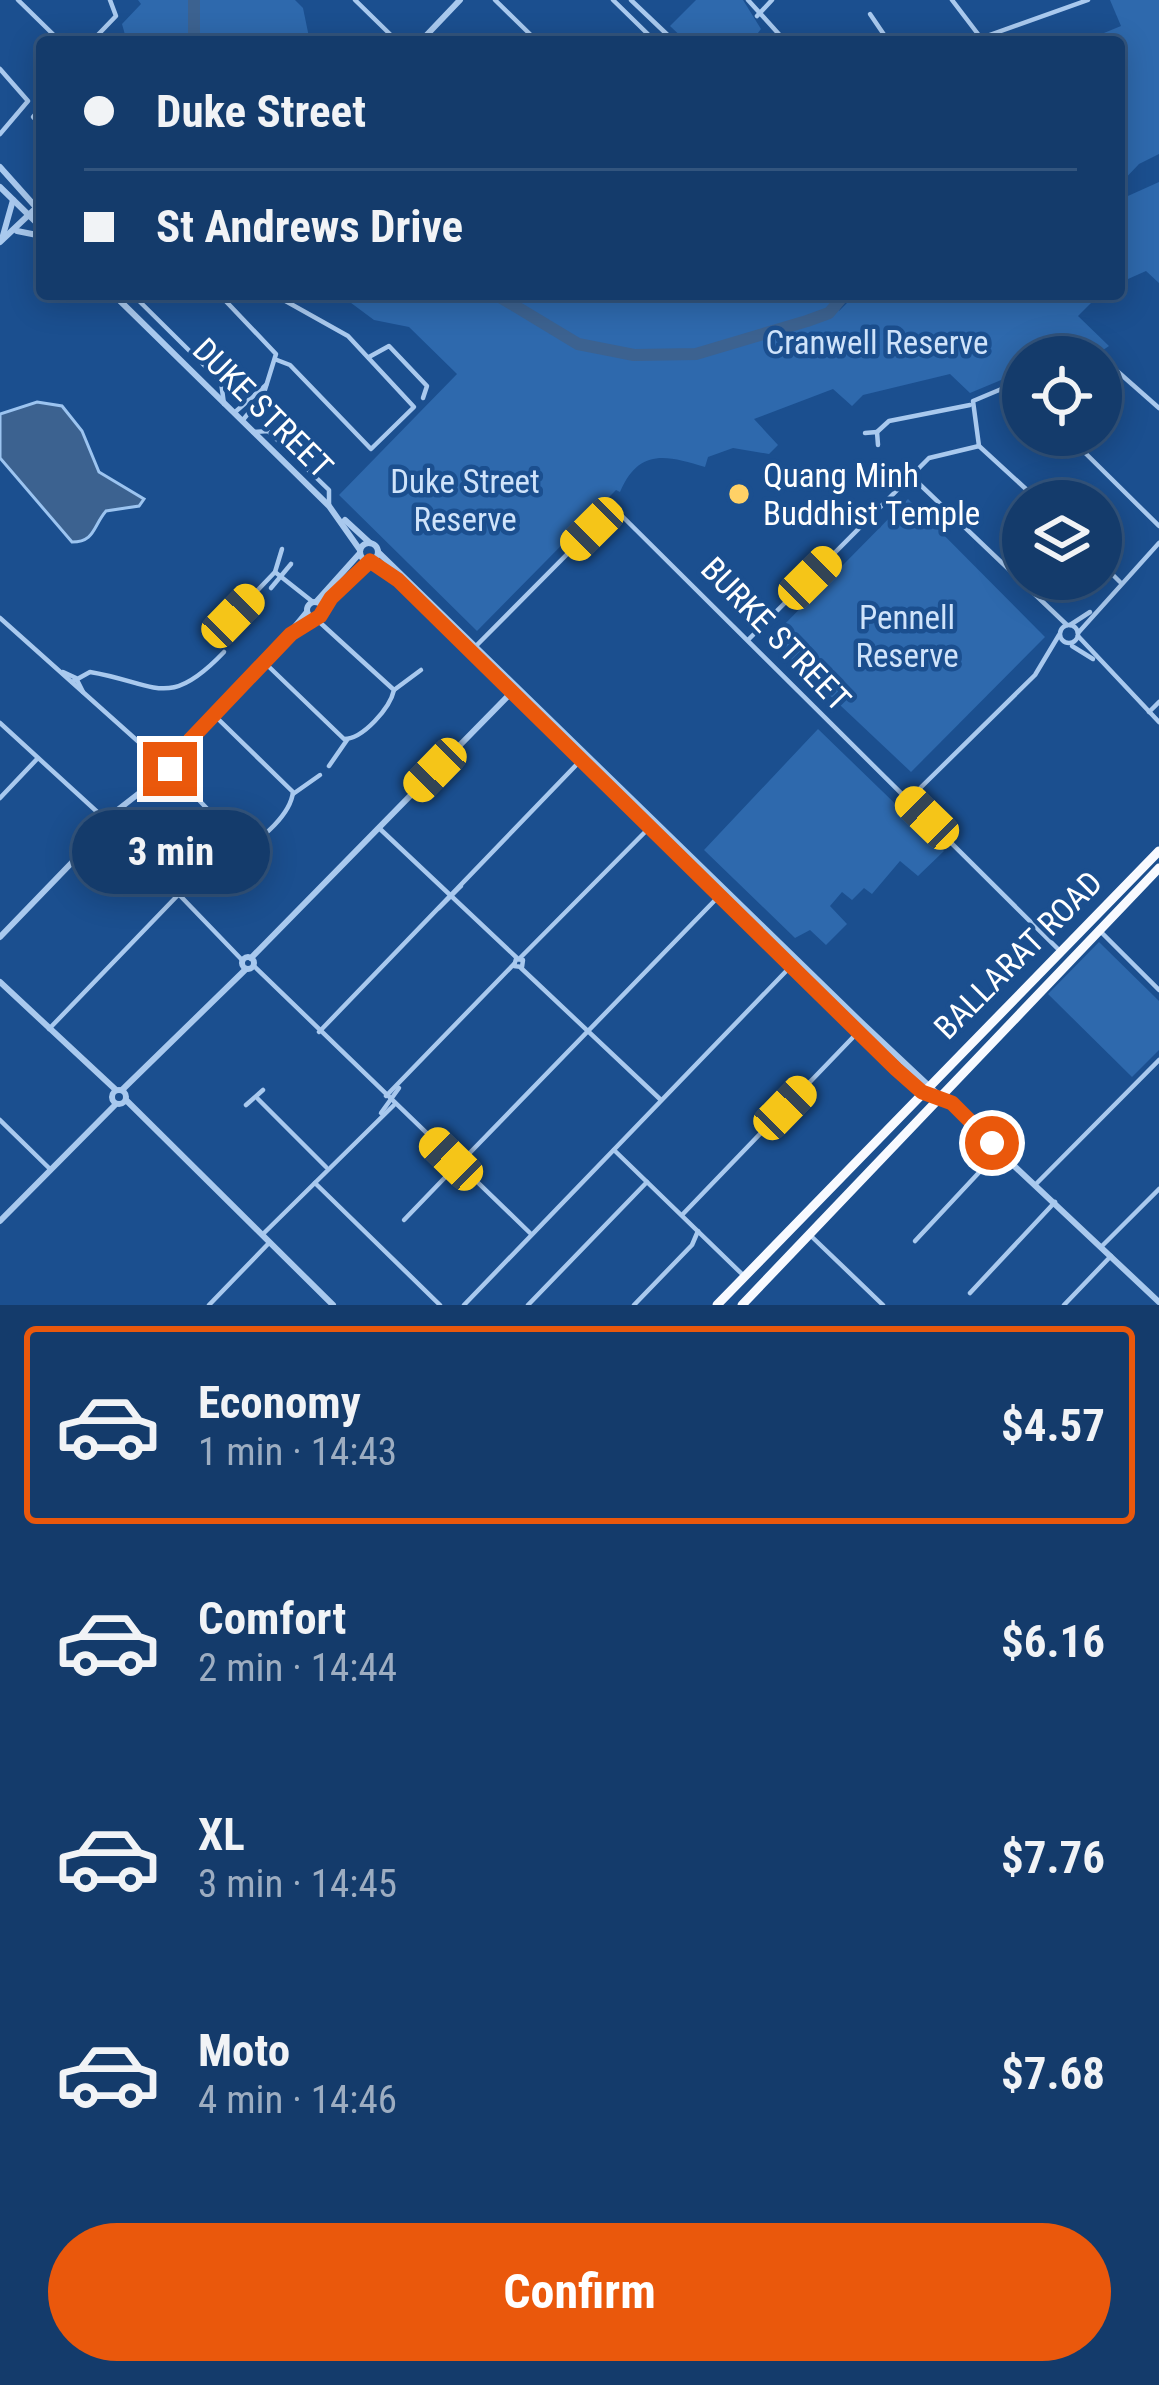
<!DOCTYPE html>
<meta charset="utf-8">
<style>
:root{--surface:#143b6b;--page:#214673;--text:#f1f3f6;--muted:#9dadc1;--line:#33557e;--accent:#ea580c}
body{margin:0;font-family:"Roboto Condensed",sans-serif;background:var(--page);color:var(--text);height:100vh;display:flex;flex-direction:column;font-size:45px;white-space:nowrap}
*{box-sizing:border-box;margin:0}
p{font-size:39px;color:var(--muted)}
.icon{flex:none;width:66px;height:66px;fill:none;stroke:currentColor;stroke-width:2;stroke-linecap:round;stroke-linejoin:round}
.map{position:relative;height:1305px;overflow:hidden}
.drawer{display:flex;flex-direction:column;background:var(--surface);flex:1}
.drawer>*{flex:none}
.banner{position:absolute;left:36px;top:36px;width:1089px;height:264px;border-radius:12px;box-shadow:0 6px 30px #0003,0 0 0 3px var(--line);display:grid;align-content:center;height:264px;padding:0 48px;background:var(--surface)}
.buttons{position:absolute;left:1002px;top:336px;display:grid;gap:24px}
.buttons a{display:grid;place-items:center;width:120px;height:120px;border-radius:50%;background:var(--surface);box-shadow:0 6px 30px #0003,0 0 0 3px var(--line);font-size:60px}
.end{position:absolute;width:54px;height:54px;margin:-27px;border:15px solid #ea580c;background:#fff;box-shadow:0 0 0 6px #fff}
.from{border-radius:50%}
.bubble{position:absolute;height:84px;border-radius:42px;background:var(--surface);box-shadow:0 6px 30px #0003,0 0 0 3px var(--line);font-size:39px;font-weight:700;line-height:84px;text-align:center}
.car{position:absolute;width:36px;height:72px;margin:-36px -18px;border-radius:15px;box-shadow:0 0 9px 3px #0007;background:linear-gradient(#f5c518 24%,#345 0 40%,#f5c518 0 76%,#345 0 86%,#f5c518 0)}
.banner b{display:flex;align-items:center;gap:42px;height:114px;font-size:45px}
.banner b+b{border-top:3px solid var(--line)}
.banner i{width:30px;height:30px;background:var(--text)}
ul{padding:21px 0 0;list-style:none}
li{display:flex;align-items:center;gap:36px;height:198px;margin:0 24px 18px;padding:0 24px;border:6px solid transparent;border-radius:12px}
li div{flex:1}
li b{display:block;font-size:45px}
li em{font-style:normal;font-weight:700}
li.on{border-color:var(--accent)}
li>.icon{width:108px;height:108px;stroke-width:1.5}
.button{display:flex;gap:24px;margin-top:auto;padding:24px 48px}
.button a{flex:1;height:138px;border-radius:72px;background:var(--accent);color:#fff;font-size:48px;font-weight:700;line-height:138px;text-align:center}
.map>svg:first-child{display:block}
.green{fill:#2e69ad}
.water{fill:#3c6290;stroke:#9cc4f0;stroke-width:3}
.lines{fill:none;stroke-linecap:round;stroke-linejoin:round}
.river{stroke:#3c6290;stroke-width:12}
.minor{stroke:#a9c9ee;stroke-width:4.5}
.tertiary{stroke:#a9c9ee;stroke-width:6}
.trunk{stroke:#f8faff;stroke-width:9}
.route{stroke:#ea580c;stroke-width:15}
.poi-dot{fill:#ffd166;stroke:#1b4f8f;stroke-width:4.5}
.labels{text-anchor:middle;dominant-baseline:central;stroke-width:9;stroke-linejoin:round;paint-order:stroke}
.park-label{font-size:33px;fill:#cfe3fa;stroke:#1b4f8f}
.street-label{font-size:33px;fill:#fff;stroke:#1b4f8f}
.poi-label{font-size:33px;fill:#fff;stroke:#1b4f8f;text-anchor:start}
</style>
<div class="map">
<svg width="1159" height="1305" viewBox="0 0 1159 1305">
<rect width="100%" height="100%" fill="#1b4f8f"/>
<g class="green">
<path d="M138,0H295L303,8L310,42H127L122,24L141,4Z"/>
<path d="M696,0H743L761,29L751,42H687L670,26Z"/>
<path d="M1110,0H1159V154L1139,164L1119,185V42H1082L1121,26Z"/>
<path d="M1159,182V283L1146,271L1119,283V200Z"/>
<path d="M339,294H845L839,311L856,294H1100L1078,316L1109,346L1093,357H1078L1060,340L1043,357H1023V371L970,393L950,374L863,395L852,406L833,389L754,419L778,445L769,454L733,448L708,457L705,467C666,455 639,448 620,492L616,490L477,631L339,495L457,374L409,327L374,320Z"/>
<path d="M908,499L1045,637L911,772L770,639Z"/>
<path d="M818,729L944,851L918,876L900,861L872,894L864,888L852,900L842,892L830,906L847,924L826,945L810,930L795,938L704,850Z"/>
<path d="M1099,942L1159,1001V1050L1132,1077L1048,994Z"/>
</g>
<path class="water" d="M37,402L62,406L82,431L99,472L144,499L139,506L106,511C93,526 95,542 72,542L0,458V414Z"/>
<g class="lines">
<g class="river">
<path d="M194,0V42"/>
<path d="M495,294L578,344L634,355L696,354L807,321L829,313L845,294"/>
</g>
<g class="minor">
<path d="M18,0L61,42"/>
<path d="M355,0L398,42"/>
<path d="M495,0L538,42"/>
<path d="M613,0L656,42"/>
<path d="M631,0L675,42"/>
<path d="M748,0L786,42"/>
<path d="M952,0L981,38"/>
<path d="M870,14L889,42"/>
<path d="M757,16L772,0"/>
<path d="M91,42L116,16L110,0"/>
<path d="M970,42L1088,0"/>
<path d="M0,69L28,101L0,134"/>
<path d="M39,110L33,117L42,126"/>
<path d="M132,294L221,382L224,404"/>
<path d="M219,294L276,354L263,396L242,421"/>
<path d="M273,294L348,336L414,407L371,449L290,365L277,360"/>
<path d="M369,357L389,346L427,386L423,398"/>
<path d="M1050,357L1054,354"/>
<path d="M1108,363L1159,408"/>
<path d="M234,413L266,385"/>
<path d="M253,432L268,431L329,490V506"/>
<path d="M877,432L889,421L970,405"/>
<path d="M865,433L877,432L878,445"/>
<path d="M1067,435L1159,526"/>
<path d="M979,446L973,401L1011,385L1023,392"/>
<path d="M911,476L1067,625"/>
<path d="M1101,563L1120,582"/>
<path d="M275,572L282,549"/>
<path d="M271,588L291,564"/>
<path d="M233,616L275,572L313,602"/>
<path d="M0,618L160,761"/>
<circle cx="1069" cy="634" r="9"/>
<path d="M1070,625L1090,612"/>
<path d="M1078,633L1159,543"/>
<path d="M1078,636L1159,722"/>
<path d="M748,640L929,458L979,446L1039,501"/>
<path d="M1072,646L1093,659"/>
<path d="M473,649L601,520L621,515L1060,951"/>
<path d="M265,663L344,739C363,739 390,708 394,690L315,618"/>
<path d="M63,672L76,678L83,692"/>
<path d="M72,682L90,672C156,683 168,711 224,652"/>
<path d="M394,690L421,670"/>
<path d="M1149,712L1159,702"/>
<path d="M0,723L105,819"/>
<path d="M329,766L347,740"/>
<path d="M170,770L242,845C262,843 291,812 293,792L214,715"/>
<path d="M293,794L320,775"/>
<path d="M0,798L37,759"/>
<path d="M908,800L1035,675L1059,635"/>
<path d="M114,827L243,961"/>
<path d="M379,828L517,958"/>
<path d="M108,834L124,845"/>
<path d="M231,867L244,847"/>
<path d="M439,908L461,886"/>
<path d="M1099,930L1159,990"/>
<path d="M520,958L650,827"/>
<path d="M516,959L523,960L522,967L514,966Z"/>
<path d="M254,966L530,1233"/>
<path d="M521,968L661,1100"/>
<path d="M49,1029L178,895"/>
<path d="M319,1032L581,760"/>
<path d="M386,1096L514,964"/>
<path d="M258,1099L326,1167"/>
<path d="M246,1105L263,1090"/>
<path d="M381,1113L399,1088"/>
<path d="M0,1120L50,1169"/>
<path d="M614,1150L744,1276"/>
<path d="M458,1165L721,894"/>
<path d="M315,1183L440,1305"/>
<path d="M1036,1184L1159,1060"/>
<path d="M682,1215L860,1030"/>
<path d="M404,1220L457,1165"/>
<path d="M262,1235L394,1105"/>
<path d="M810,1235L883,1305"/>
<path d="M915,1241L1000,1150"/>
<path d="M1101,1247L1159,1189"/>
<path d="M970,1293L1055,1202"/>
<path d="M209,1305L268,1244"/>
<path d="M464,1305L793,964"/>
<path d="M528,1305L647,1182"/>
<path d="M634,1305L692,1245L698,1231"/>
<path d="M1064,1305L1111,1256"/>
</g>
<g class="tertiary">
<path d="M420,42L460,0"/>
<path d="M0,167L42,214"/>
<path d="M0,187L42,228"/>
<path d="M17,231L42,236"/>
<path d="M2,239L13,200"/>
<path d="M0,242L36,208"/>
<path d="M113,294L329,506L360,550"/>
<path d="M345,520L370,543"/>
<circle cx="369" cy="552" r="9"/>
<path d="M378,552L864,1025L1159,1302"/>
<path d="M370,561L398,580L896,1069L922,1092L939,1096"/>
<path d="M316,602L360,553"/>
<circle cx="315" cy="610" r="8"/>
<path d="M323,609L367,561"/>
<path d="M162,761L265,663L307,612"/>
<circle cx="162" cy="769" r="8"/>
<circle cx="106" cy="826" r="8"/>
<path d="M106,819L160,777"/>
<path d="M0,937L83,851L99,827"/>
<circle cx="248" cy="963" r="6"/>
<path d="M251,958L513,691"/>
<path d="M0,982L116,1090"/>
<circle cx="119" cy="1097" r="7"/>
<path d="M122,1090L246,969"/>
<path d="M126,1100L333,1305"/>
<path d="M0,1221L116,1104"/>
</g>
<g class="trunk">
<path d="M717,1305L1159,851"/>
<path d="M742,1305L1159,868"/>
</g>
</g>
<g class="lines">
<path class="route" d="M170,769L190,740L291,634L320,616L331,598L370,561L398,580L896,1069L922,1092L952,1103L992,1143"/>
</g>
<circle class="poi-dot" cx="739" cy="494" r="12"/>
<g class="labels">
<g class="park-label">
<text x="877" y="342">Cranwell Reserve</text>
<text x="465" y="481">Duke Street<tspan x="465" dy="38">Reserve</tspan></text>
<text x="907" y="617">Pennell<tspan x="907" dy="38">Reserve</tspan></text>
</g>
<g class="street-label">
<text transform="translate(263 408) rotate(45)">DUKE STREET</text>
<text transform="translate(776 634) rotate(46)">BURKE STREET</text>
<text transform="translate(1018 955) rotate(-45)">BALLARAT ROAD</text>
</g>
<g class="poi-label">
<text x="763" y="475">Quang Minh<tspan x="763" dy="38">Buddhist Temple</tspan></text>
</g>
</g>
</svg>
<div class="buttons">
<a><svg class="icon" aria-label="locate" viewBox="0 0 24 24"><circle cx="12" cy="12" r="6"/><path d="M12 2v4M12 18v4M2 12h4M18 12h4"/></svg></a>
<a><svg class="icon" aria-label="layers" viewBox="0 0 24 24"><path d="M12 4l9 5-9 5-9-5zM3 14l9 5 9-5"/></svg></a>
</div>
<i class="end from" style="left:992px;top:1143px"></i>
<i class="end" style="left:170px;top:769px"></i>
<div class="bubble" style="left:72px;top:810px;width:198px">3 min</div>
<i class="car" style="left:592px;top:529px;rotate:225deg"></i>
<i class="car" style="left:810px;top:578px;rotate:45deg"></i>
<i class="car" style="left:233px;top:616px;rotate:44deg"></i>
<i class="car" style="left:435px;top:770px;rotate:224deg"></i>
<i class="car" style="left:927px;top:818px;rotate:314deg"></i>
<i class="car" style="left:785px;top:1108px;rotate:44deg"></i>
<i class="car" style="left:451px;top:1159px;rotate:314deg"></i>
<div class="banner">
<b><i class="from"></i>Duke Street</b>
<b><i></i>St Andrews Drive</b>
</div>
</div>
<section class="drawer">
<ul>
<li class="on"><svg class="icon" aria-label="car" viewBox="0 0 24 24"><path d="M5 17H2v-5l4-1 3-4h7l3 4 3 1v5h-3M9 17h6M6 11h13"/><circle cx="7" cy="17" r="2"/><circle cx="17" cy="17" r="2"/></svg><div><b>Economy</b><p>1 min · 14:43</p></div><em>$4.57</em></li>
<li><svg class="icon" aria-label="car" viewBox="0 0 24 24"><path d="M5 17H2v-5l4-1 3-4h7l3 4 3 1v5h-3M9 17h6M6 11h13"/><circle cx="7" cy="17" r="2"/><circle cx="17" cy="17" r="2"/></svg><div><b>Comfort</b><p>2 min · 14:44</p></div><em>$6.16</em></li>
<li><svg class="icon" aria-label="car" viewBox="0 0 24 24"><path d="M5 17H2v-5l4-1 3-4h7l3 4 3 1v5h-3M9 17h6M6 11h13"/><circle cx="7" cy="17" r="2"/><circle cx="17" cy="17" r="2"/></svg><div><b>XL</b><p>3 min · 14:45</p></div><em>$7.76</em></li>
<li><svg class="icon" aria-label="car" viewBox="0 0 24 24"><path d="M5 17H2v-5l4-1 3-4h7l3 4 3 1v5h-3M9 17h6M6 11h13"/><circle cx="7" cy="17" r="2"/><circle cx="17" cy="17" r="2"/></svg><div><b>Moto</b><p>4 min · 14:46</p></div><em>$7.68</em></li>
</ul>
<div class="button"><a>Confirm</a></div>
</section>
